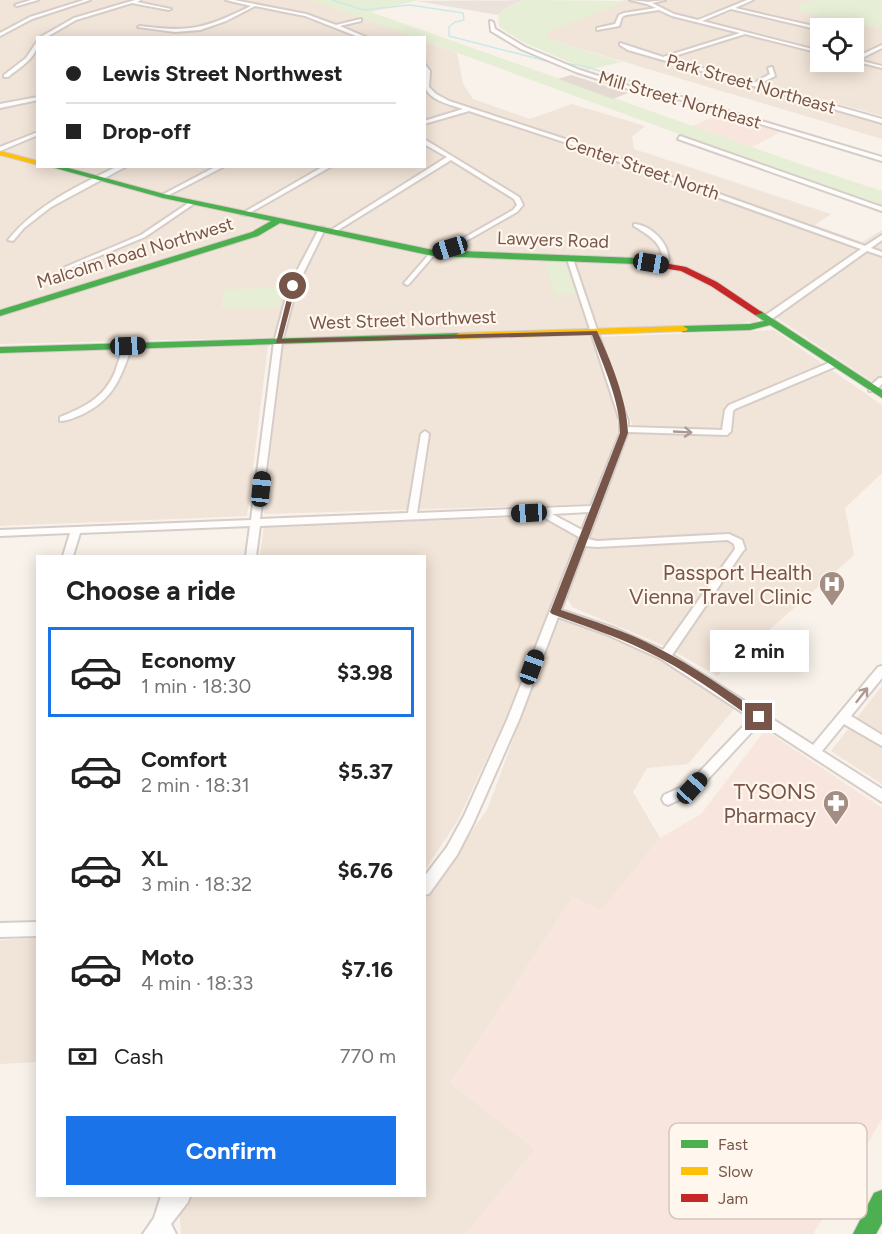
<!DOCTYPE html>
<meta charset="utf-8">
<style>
:root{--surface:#fff;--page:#f6f6f6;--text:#222;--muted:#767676;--line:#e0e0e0;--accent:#1a73e8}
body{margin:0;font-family:Figtree,sans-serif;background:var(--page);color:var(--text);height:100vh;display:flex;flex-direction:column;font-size:22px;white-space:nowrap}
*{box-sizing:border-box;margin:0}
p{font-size:20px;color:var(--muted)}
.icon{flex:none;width:33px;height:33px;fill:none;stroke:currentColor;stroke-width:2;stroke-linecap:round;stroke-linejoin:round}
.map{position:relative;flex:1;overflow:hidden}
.details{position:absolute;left:36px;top:555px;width:390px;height:642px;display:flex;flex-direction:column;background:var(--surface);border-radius:0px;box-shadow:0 3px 15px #0003}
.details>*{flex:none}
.top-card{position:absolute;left:36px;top:36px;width:390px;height:132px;border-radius:0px;box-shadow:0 3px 15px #0003;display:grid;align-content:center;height:132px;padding:0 30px;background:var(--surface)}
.fabs{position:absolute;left:810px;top:18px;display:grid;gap:12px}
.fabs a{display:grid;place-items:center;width:54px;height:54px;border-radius:0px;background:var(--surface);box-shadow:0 3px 15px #0003;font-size:30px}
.end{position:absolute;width:27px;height:27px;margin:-14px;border:8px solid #775649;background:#fff;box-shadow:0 0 0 3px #fff}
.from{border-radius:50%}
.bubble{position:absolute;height:42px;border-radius:0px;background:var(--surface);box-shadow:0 3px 15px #0003;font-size:20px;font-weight:700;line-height:42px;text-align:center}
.car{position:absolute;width:18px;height:36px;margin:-18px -9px;border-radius:8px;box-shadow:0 0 4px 2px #0007;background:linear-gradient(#222 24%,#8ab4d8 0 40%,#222 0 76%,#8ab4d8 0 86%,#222 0)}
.top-card b{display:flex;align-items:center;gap:21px;height:57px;font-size:22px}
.top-card b+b{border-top:2px solid var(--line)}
.top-card i{width:15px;height:15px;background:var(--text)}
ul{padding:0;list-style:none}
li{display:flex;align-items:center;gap:18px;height:90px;margin:0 12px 9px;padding:0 18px;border:3px solid transparent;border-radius:0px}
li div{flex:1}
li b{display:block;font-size:22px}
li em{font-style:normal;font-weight:700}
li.selected{border-color:var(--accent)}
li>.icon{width:54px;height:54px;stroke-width:1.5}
h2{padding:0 30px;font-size:27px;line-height:72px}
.pay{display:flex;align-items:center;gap:15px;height:66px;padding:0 30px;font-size:22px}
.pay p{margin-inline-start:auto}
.action{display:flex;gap:12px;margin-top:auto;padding:12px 30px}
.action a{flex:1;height:69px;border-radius:0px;background:var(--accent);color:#fff;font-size:24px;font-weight:700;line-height:69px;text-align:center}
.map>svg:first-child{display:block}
.residential{fill:#f1e4d8;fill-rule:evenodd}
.commercial{fill:#f8e6de}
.industrial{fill:#ebe2dc}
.green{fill:#e6eed5}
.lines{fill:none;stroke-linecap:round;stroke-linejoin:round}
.stream{stroke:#cce9e9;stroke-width:1.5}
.building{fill:#e4dad2}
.street-casing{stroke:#d6cdc8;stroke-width:4}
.fast-casing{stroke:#d7cdc7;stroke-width:2}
.slow-casing{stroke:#d7cdc7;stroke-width:2}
.jam-casing{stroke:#d7cdc7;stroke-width:2}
.street{fill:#fefdfc;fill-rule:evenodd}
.fast{fill:#4caf50;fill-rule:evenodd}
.slow{fill:#ffc107;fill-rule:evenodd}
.jam{fill:#c62828;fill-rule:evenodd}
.oneway{stroke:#ad9991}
.route{fill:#775649}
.labels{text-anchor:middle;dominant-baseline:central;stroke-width:4.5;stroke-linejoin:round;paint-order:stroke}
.far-street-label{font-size:18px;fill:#775649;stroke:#fff6ed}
.poi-label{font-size:21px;fill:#775649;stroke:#fff6ed;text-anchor:end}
.key{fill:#fff6ed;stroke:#d6c6bc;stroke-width:1.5}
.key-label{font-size:16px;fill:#775649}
</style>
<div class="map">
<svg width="882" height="1234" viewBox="0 0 882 1234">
<rect width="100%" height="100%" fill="#f8f2eb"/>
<g class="residential">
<path d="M0,0H313L415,37L38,38V166H424L425,41L457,53L463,84L473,99L530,119L572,104L645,126L632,137L634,149L831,214L815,225L862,242L882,230V388L768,312L755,322L583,330L0,344Z"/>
<path d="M621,0H814L801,3L838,22L882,27V116L717,70L714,74L882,124V139L548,39L546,32L625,1ZM820,28H854V62H820Z"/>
<path d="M774,330L882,405V473L845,508L854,555L717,676L665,646L572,607L566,596L633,426L600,337Z"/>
<path d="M591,335L617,413L618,431L592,504L264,514L282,345Z"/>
<path d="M268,345L247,516L0,526V353Z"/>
<path d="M540,517L578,538L503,724L458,820L425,870L424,556H260L264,526Z"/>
<path d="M558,617L605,632L663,661L735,708L688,764L647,768L633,792L660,838L601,911L573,897L450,1083L535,1149L466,1234H181L179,1208L189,1196H424L425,899L488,808Z"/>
<path d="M882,686V784L831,751Z"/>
<path d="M37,938V1062L0,1064V940Z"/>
</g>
<g class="commercial">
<path d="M721,114L781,132L752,147L692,126Z"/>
<path d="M765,730L882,808V1119L841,1189L813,1234H466L535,1149L450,1083L573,897L601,911L660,838L701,814Z"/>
</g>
<path class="industrial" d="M524,0L507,7L498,15L417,1Z"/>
<g class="green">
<path d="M311,0H419L371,12L797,163L882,191V206L679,134L425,41L424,38L415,37Z"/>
<path d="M524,0L627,1L546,33L548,39L622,62L587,70L523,42L499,27L498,15L507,7Z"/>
<path d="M814,0H882V27L838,22L798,10L801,3Z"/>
<path d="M546,262L559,263L566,266L576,294L554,295Z"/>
<path d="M282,288L279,308H220L225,289Z"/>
</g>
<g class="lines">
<g class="stream">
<path d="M332,0L364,10L410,5L463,13L464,20L455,22L449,27V36L562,65"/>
<path d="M569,64L584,66L685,98"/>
</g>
</g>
<path class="building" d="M571,75L628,93L613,99L558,79Z"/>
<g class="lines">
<g class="street-casing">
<g id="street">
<path d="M31,0H38L17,6L15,5Z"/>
<path d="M84,0H90L32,19L0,36V33L30,17Z"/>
<path d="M135,0H141L137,2L171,9L169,10L132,3L76,20L45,38H39L74,18Z"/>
<path d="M226,0H234L306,14L336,25L361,19V21L340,26L368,38H361L305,16L255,6L226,21L200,30L175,32L138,27L140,26C191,33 206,28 251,6Z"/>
<path d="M630,0L648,2L665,0L652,3L674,14L698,20L747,0H753L735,8L822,28L820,30L731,9L702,21L820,51V53L745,34L668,58L754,83L770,74L768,68L772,67L775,76L759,84L882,119V123L628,50L620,45V43L663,57L740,33L672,16L659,10L626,15L622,17L619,26L597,30V28L615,24L619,15L624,13L656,8L647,4Z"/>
<path d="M490,21L493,22L495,29L525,47L580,70L638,89L681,97L882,157V161L678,99L635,91L576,72L521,49L491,31Z"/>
<path d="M38,40C38,58 20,67 8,77H4V75L26,58Z"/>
<path d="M882,45V48L858,60L882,66V68L854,61V58Z"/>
<path d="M424,63L430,71L429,87L436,94L449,101L568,140L865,246L882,235V240L871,248L882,252V256L867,251L769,321H763V317L861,249L564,142L469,111L424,124V121L463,109C452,105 430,101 425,87C424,84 424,67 424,63Z"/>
<path d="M38,97V100L0,108V104Z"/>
<path d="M38,132V135L0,151V147Z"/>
<path d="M680,136L882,207V211L678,139Z"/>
<path d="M424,139L519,197L523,205L517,212L452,249L435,254L409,284L407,285L404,283L405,282L431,252L448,247L513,210L517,205L514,199L451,160L335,232H331V230L447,157L424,144Z"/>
<path d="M118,166H127L51,207L24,228L13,241L8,240C37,204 78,186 118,166Z"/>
<path d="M217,166H225L165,197L160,196Z"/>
<path d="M324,166H332L246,215L241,214Z"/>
<path d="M190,202L195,203L145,237L68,269L63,268L141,235Z"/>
<path d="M634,224C652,225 674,247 667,266L662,265C665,244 650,236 634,226Z"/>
<path d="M322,227L325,229L297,286L282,342L260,519L408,513L421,434L425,431L429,434L417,513L591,506L620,433V421L567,259L568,258L573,259L628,421V427L722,430L725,410L729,405L831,362H837V366L735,409L733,411L731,431L727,435L628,432L588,539L597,541L729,534L742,540L745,549L743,551L672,655L813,745L878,667L882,666V678L851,716L882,735V746L844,724L822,751L882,789V802L760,723L696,792L668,805L664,803L662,799L664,795L688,784L751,718L661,659L606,634L558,617L519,720L473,824L457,855L429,894L424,895V877L447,847L464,816L507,720L579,537L538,514L260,526L256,556H246L250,526L80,533L73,556H63L70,533L0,536V530L251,520L274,342L289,286L319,229ZM589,512L582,530L552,514ZM728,540L734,544L735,549L663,650L614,628L561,610L585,546L597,547Z"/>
<path d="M125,344L132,346C121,377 114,399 83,414C76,417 68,421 60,421V417C85,407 104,398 115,372C118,363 121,353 125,344Z"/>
<path d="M879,378H882V384L875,391H869V387Z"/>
<path d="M38,922V936L0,937V923Z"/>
<path d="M161,1196H190L188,1202L171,1224L176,1234H143L154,1218Z"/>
</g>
</g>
<g class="fast-casing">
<g id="fast">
<path d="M48,166H61L164,194L433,250L636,258L640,261L636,264L433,256L280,223L258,236L0,316V310L252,232L271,221L163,198Z"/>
<path d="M755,311H761L882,390V398L770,325L750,330L683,332L678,329L683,326L750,324L764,321L755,315Z"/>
<path d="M459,333L464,336L462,338L0,353V347Z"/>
<path d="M882,1190V1223L876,1234H853L874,1193Z"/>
</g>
</g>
<g class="slow-casing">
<g id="slow">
<path d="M0,151L38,161V165L0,155Z"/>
<path d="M683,326L688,329L686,331L459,339L454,336L459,333Z"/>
</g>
</g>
<g class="jam-casing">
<path id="jam" d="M636,258L686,267L717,282L763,313L755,315L711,286L681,271L633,263V259Z"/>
</g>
<use href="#street" class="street"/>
<use href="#fast" class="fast"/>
<use href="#slow" class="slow"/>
<use href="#jam" class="jam"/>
</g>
<defs><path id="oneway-shaft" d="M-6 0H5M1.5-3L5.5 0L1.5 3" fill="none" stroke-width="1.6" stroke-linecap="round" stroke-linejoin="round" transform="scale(1.5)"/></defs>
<g class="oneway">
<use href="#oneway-shaft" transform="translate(683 432) rotate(3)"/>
<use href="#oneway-shaft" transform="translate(862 695) rotate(-52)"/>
</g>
<path class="route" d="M293,284L296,286L282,339L597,331C611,361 627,400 628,433L561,610C593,621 626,631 656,647C694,666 728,691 763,714V720H755C720,696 685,669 646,651C616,636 584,626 552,614L550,612L620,433C620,400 603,366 592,335L276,343L290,286Z"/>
<defs>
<g id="hospital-pin" transform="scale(1.35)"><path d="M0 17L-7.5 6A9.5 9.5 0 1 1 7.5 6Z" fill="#a48d82" stroke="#fff6ed"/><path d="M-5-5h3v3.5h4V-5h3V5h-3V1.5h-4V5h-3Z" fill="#fff"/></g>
<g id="pharmacy-pin" transform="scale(1.35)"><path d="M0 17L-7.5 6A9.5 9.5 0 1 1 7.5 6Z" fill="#a48d82" stroke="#fff6ed"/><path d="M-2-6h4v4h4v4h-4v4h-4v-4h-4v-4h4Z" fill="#fff"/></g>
</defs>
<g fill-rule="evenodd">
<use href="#hospital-pin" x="832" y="584"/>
<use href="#pharmacy-pin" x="836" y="803"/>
</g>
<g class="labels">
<g class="far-street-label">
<text transform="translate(751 84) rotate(16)">Park Street Northeast</text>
<text transform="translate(680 100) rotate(16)">Mill Street Northeast</text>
<text transform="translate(642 168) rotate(19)">Center Street North</text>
<text transform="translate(553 240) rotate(2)">Lawyers Road</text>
<text transform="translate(135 253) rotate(-17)">Malcolm Road Northwest</text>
<text transform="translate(403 320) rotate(-2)">West Street Northwest</text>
</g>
<g class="poi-label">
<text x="812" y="572">Passport Health<tspan x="812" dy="24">Vienna Travel Clinic</tspan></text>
<text x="816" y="791">TYSONS<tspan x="816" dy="24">Pharmacy</tspan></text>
</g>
</g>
<rect x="669" y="1123" width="198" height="96" rx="9" class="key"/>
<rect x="681" y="1140" width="27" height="8" fill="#4caf50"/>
<rect x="681" y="1167" width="27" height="8" fill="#ffc107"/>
<rect x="681" y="1194" width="27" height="8" fill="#c62828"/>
<g class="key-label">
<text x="718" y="1150">Fast</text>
<text x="718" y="1177">Slow</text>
<text x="718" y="1204">Jam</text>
</g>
</svg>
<div class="fabs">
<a><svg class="icon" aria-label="locate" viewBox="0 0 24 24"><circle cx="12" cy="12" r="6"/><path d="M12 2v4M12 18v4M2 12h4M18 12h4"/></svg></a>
</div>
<i class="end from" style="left:293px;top:286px"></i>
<i class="end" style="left:759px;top:717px"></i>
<div class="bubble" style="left:710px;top:630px;width:99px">2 min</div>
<i class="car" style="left:450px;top:248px;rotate:253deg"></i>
<i class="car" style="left:651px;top:263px;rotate:99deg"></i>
<i class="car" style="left:128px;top:346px;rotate:88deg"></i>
<i class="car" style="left:261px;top:489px;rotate:6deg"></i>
<i class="car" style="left:529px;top:513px;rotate:267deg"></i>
<i class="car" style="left:532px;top:667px;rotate:20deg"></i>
<i class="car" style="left:692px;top:788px;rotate:42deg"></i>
<div class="top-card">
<b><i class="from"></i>Lewis Street Northwest</b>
<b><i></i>Drop-off</b>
</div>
<section class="details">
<h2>Choose a ride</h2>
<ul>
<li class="selected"><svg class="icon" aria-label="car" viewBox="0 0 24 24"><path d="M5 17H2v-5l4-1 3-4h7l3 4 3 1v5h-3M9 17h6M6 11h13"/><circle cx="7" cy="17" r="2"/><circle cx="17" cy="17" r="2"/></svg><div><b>Economy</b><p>1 min · 18:30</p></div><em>$3.98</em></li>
<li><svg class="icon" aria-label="car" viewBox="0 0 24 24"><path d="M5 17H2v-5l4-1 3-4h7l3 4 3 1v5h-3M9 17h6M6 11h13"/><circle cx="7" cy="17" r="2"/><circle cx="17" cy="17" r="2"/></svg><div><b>Comfort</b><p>2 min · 18:31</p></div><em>$5.37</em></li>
<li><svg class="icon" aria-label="car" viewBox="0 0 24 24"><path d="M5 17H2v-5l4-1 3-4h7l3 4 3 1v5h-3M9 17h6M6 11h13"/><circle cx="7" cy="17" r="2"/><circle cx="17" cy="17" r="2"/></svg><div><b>XL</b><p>3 min · 18:32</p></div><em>$6.76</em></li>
<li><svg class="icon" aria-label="car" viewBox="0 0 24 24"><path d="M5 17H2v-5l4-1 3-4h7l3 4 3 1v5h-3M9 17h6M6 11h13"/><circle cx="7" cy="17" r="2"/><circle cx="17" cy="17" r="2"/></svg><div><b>Moto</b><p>4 min · 18:33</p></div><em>$7.16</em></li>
</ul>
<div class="pay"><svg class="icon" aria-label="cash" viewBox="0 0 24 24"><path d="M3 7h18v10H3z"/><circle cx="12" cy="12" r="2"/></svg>Cash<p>770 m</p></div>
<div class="action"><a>Confirm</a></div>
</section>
</div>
